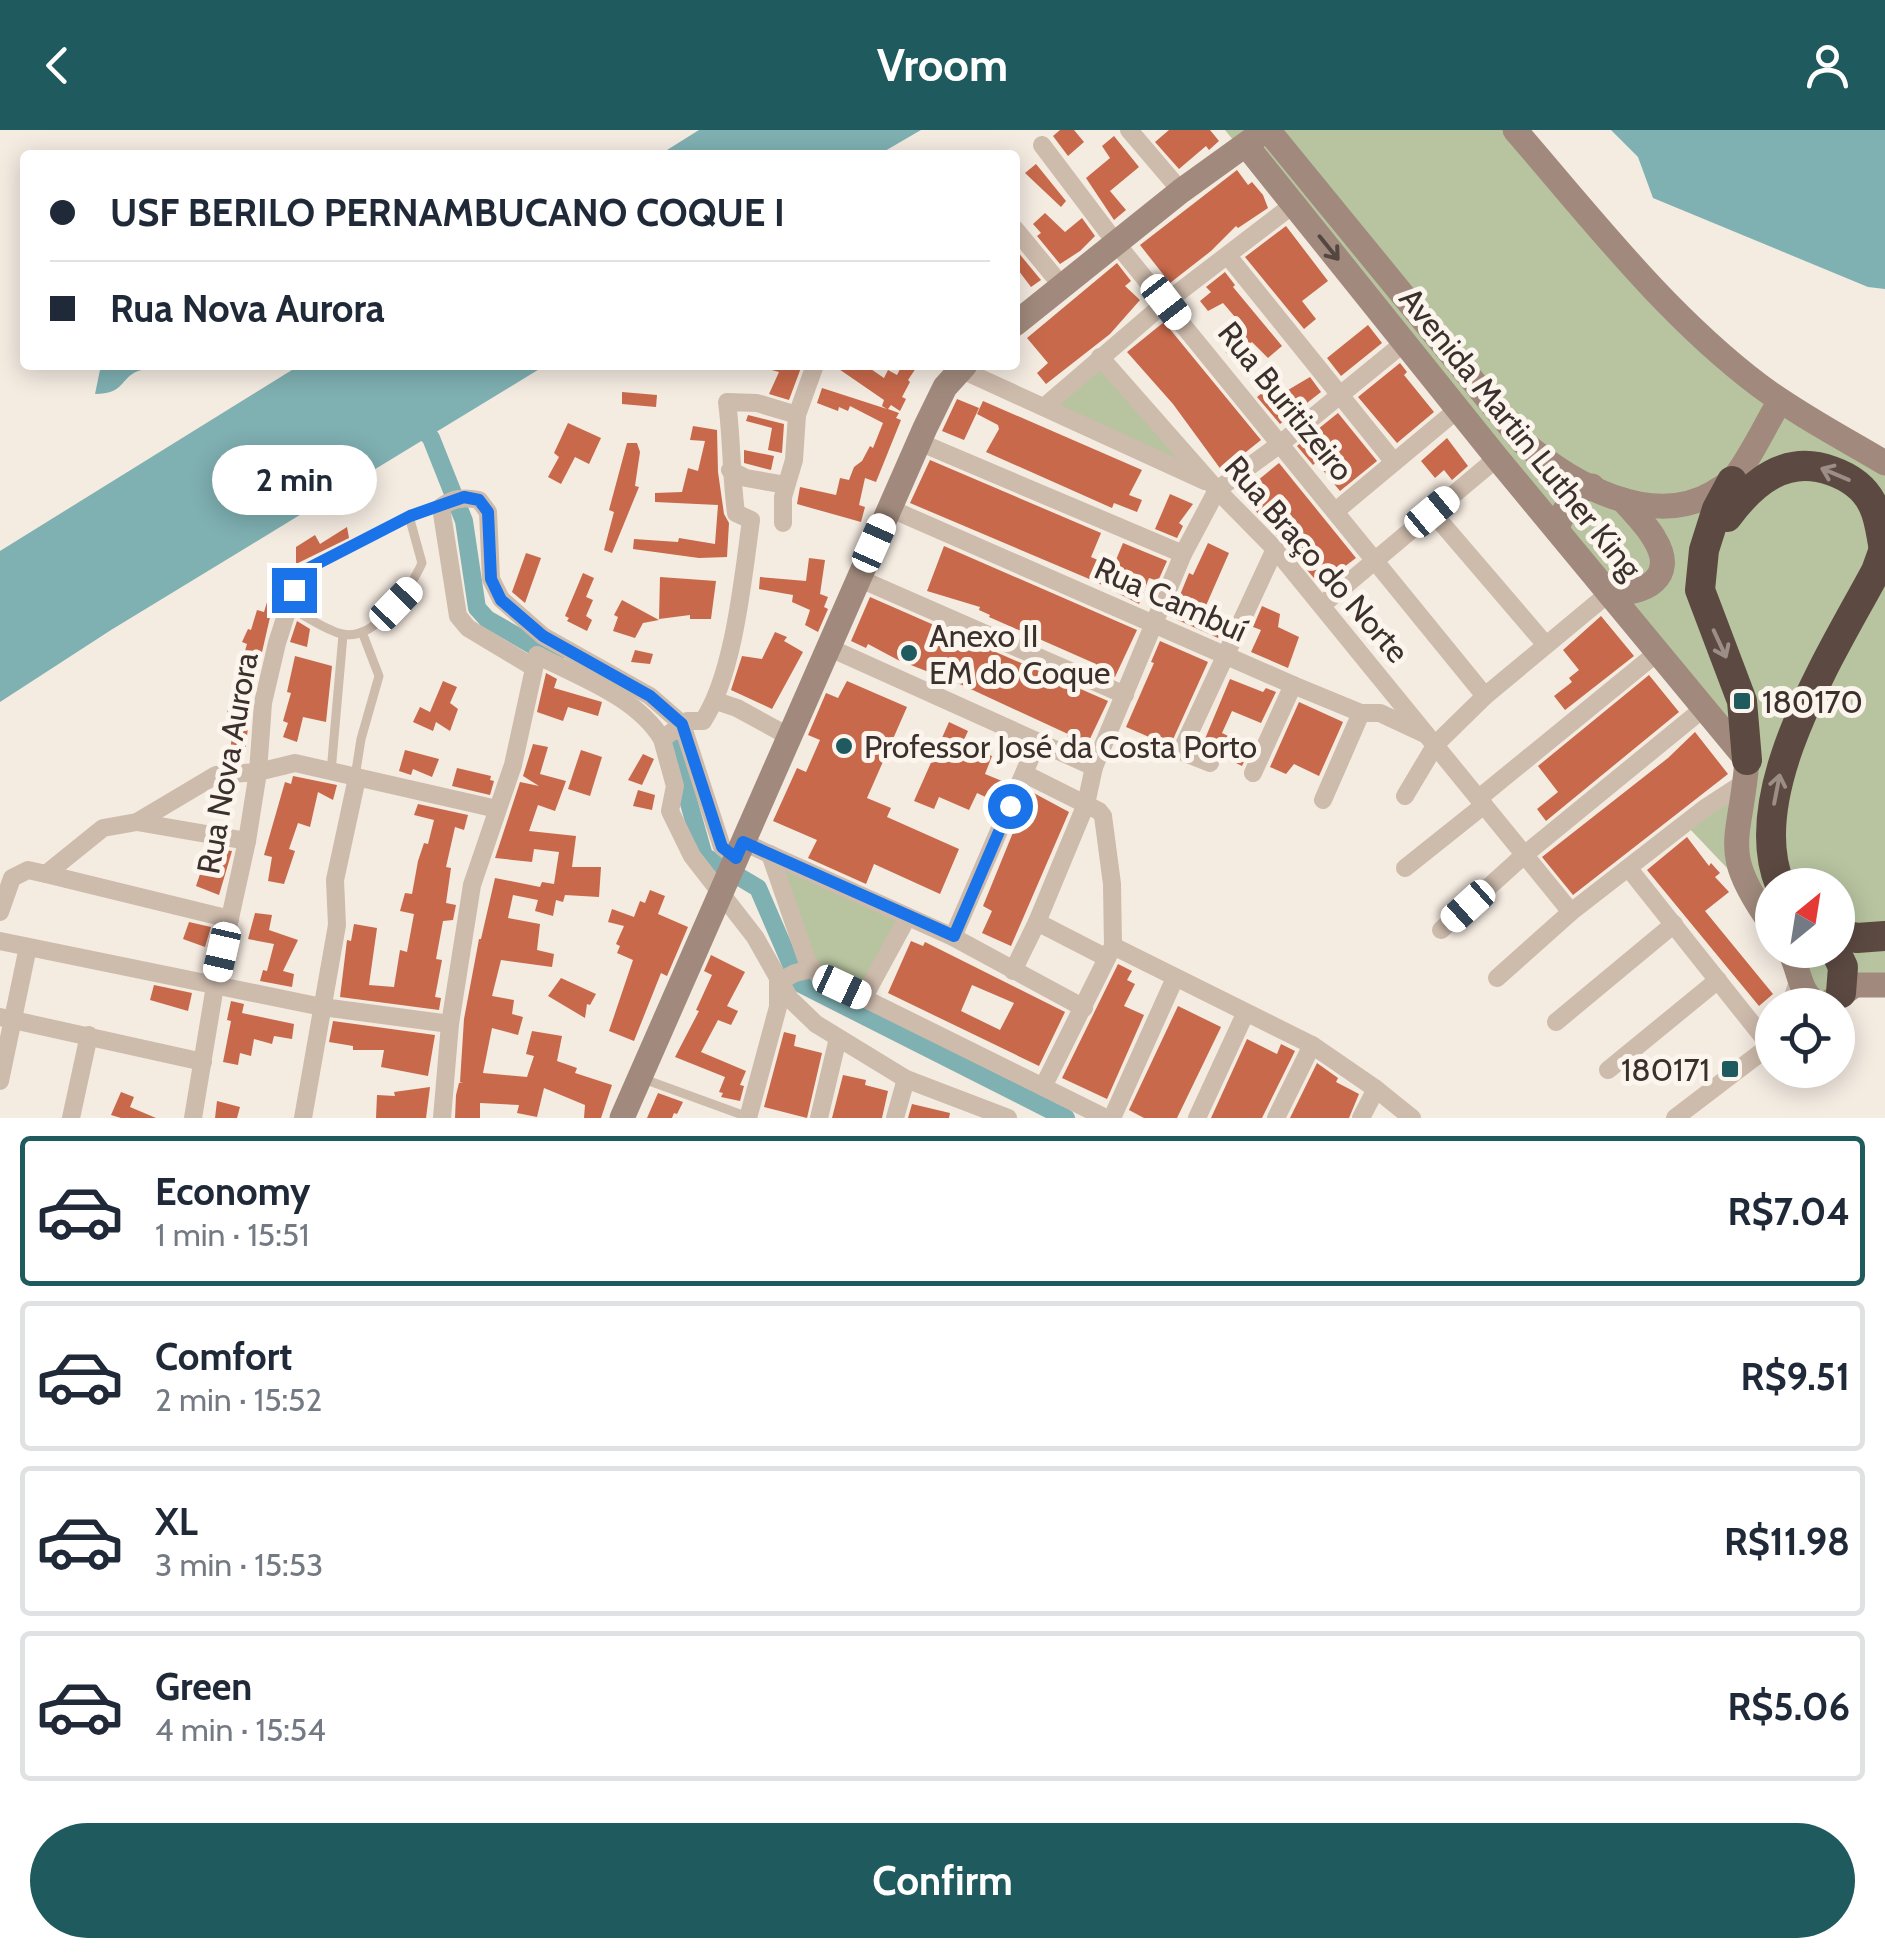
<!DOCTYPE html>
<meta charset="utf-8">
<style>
:root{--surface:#fff;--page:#f6f6f7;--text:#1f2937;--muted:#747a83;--line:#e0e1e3;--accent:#1f5a5e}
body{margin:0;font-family:Cabin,sans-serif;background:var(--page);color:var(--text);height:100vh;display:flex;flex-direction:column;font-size:38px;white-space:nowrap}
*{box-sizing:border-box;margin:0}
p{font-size:32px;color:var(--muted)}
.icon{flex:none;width:55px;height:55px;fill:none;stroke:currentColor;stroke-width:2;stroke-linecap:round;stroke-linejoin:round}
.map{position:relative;height:988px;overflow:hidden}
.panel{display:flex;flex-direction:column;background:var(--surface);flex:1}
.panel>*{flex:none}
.top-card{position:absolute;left:20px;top:20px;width:1000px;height:220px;border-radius:10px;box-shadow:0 5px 25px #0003;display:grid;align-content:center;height:220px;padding:0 30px;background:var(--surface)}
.needle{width:65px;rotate:30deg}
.controls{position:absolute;left:1755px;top:738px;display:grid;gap:20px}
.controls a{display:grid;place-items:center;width:100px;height:100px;border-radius:50%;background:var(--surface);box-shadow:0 5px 25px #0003;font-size:50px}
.end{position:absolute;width:45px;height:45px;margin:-22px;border:12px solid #1a73e8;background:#fff;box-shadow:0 0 0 5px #fff}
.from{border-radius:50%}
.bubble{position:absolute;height:70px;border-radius:35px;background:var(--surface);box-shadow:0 5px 25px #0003;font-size:32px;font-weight:700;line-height:70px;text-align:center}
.car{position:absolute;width:30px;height:60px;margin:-30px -15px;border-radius:12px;box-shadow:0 0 8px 2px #0007;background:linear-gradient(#fff 24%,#345 0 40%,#fff 0 76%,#345 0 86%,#fff 0)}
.top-card b{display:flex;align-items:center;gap:35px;height:95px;font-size:38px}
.top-card b+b{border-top:2px solid var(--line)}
.top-card i{width:25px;height:25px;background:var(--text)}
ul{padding:18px 0 0;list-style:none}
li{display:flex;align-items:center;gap:30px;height:150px;margin:0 20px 15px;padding:0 10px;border:5px solid var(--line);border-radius:10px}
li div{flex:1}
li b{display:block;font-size:38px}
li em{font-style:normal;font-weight:700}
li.current{border-color:var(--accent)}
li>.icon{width:90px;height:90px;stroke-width:1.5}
.button{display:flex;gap:20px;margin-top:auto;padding:20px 30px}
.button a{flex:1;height:115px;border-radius:60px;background:var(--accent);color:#fff;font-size:40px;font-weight:700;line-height:115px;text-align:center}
header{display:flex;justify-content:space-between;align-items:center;height:130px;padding:0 30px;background:var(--accent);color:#fff;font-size:45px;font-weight:700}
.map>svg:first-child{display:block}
.green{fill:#b8c4a0}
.water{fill:#7fb0b2}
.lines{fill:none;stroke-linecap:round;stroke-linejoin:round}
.canal{stroke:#7fb0b2;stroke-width:18}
.building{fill:#c8694b;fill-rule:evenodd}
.lane{stroke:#cdbbac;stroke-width:9}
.street{stroke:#cdbbac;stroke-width:18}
.secondary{stroke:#a18a7d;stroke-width:25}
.highway{stroke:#5c4a42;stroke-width:30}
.oneway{stroke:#544640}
.oneway2{stroke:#9c8e87}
.route{stroke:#1a73e8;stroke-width:12}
.poi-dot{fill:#1f5a5e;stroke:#fbf5ee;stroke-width:4}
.labels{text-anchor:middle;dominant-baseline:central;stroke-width:10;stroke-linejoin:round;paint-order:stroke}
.street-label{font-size:32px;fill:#3b302b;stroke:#fbf5ee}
.poi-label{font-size:32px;fill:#3b302b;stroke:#fbf5ee;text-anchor:start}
</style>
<header><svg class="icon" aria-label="back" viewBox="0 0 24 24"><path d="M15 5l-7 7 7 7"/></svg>Vroom<svg class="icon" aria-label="person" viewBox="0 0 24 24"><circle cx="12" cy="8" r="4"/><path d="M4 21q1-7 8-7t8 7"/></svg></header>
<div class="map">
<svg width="1885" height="988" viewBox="0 0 1885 988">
<rect width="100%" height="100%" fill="#f4ebe1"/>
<g class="green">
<path d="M1225,0H1515L1733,234L1885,333V860L1811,875L1789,820H1838V755H1772V795L1747,759L1687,696L1746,644Z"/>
<path d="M1101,238L1183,333L1061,279L1059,275Z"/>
<path d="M778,728L904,784L859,872L816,842Z"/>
</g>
<g class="water">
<path d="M699,0H921L878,25H659Z"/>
<path d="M1611,0H1885V159L1868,157L1653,68L1638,27Z"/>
<path d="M101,235H197C178,239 156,234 138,241C119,249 125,264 95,264Z"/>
<path d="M300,235H546L111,500L0,572V421Z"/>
</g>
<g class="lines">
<g class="canal">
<path d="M415,292L431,308L464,391L477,478L487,489L555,528"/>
<path d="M673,617L704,726L758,758L799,853L1066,988"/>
</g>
</g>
<g class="building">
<path d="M1060,0H1074L1084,12L1068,26L1053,6Z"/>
<path d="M1169,0H1210L1219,11L1209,20L1206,16L1179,39L1155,12Z"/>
<path d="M1114,6L1139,37L1110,61L1126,80L1114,90L1086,48L1110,28L1102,16Z"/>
<path d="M1036,34L1066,71L1061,77L1025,43Z"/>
<path d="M1237,40L1248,55L1252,52L1263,65L1268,78L1238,98L1236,96L1211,121L1170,153L1140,115Z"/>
<path d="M1045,83L1065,102L1082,88L1095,106L1080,121L1060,134L1037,106L1041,103L1033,94Z"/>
<path d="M1286,96L1328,151L1302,171L1316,189L1304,199L1245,127Z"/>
<path d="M1017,121L1041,150L1031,157L1015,136Z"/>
<path d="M1117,133L1131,151L1125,156L1140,170L1110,204L1046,254L1037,243L1048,233L1027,208Z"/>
<path d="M1225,142L1235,155L1233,157L1282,216L1268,228L1252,212L1231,229L1224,220L1247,201L1223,173L1208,181L1200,171L1211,162L1206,157Z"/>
<path d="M1164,192L1261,310L1222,341L1173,274L1127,222Z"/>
<path d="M1368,195L1382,213L1341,246L1327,228Z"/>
<path d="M1400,233L1407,242L1404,245L1434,282L1397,313L1358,267Z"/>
<path d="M769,235H802L789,270L769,264L779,242L768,239Z"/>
<path d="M833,235H865L884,248L888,240L897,245L902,235H918L908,250L910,252L902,267L906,269L900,281L891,275L888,279L899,283L896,288L901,290L876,352L865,348L859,375L865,377L861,392L797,374L800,357L836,365L840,348L849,350L854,337L862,331L870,316L873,318L883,293L850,276L848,281L839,277L838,281L817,273L822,258L887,279L882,276L884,270Z"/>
<path d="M1310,247L1321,262L1280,294L1257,267L1277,251L1284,260H1288Z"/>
<path d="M622,262L657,265L656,277L622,274Z"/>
<path d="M957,269L979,278L964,310L942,301Z"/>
<path d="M983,271L1142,340L1129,365L1142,370L1137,382L1114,373L1112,378L986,322L999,299L998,295L977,284Z"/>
<path d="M1338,283L1377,331L1340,361L1316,332L1313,335L1297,316Z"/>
<path d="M748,285L784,294L782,323L768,320L772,298L746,291Z"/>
<path d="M568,293L601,308L589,334L575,327L561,354L548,347L559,327L554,323Z"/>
<path d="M693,296L717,300L718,342L724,384L729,393L727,427L699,428L633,419L634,409L678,412L679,408L715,414L718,375L655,372V363L682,362L688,338L698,341L705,311L690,310Z"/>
<path d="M1447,308L1468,336L1452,350L1444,340L1435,348L1421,331Z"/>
<path d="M627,313H637L640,322L635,356L639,357L612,423L604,420L614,382L609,380Z"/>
<path d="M744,320L774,326L771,340L744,333Z"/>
<path d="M930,330L1101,403L1091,427L1113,437L1123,413L1167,431L1158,451L1149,448L1139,474L1094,451L910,373Z"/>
<path d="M1279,333L1356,428L1320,455L1241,364Z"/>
<path d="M1170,364L1193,374L1179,393L1183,396L1177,408L1155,399Z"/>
<path d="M347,397L349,408L296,434V417L315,405L320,414Z"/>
<path d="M1208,413L1229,423L1201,487L1223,497L1218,508L1171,487L1189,443L1193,445Z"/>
<path d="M944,416L1137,500L1115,547L1094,538L1096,534L989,487L990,485L979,480L980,477L927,461Z"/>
<path d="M526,423L541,428L525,473L512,462Z"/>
<path d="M809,428L825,430L820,464L828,467L824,477L828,479L818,502L805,495L810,480L792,472L793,465L759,459L760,447L806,451Z"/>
<path d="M583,443L594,448L586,467L593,470L586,486L592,490L587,501L567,491L569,488L565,486Z"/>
<path d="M660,447L716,451L711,489H690V485L659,489Z"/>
<path d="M279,467L271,483L251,570L245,624L230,621L235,585L227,583L247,514L242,512L248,499L251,500L257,480L264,482L268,469Z"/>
<path d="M870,467L1108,571L1086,617L1067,608L1068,604L962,555L898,530L868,514L866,518L851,511Z"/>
<path d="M622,470L635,477L659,490L643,493L635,508L613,501L618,487L614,485Z"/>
<path d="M1262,476L1280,484L1278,497L1299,507L1288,538L1251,522L1261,500L1253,497Z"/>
<path d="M1601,486L1634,526L1565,580L1554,566L1572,552L1569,548L1579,540L1563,520Z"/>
<path d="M297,491L310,499L307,517L290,512Z"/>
<path d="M775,502L787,507L784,511L803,522L772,579L731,560L742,526L762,529Z"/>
<path d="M1160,511L1208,532L1170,616L1126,597L1154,533L1151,532Z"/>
<path d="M635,520L653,524L650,534L631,532Z"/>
<path d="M295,526L332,536L326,592L303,587L297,612L283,607L288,593L283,591L291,563L287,562Z"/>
<path d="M546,543L557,549L554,558L602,572L598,586L568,577L563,591L537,582Z"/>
<path d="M1649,545L1679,582L1546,691L1537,679L1558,662L1538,636Z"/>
<path d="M1230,549L1263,562L1266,558L1276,562L1261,593L1232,581L1222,603L1251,617L1242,636L1202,616Z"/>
<path d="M443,551L457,557L450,573L458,579L450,601L436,592L433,601L413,592L420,577L430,582Z"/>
<path d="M847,551L907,577L867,668L891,678L887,687L959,719L940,764L874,734L866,754L808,728L817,710L773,691L797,638L806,642L820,610L808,605L826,563L838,568Z"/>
<path d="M1299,572L1343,592L1319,646L1294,634L1286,644L1270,637Z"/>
<path d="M949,592L968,601L962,614L992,626L985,644L1002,651L994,671L977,663L969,680L939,667L934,679L914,671Z"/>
<path d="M1695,602L1728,644L1573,765L1542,727L1668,628Z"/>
<path d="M533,614L548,617L540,644L566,651L555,681L538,675L529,701L576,706L572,737H601L599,767L565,765L563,772L556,770L553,786L535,781L538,770L513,765L508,788L540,794L537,820L554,824L552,837L501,830L492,866L514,870L512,884L523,887L518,905L492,898L483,943L527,947L534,926L526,924L532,901L562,906L557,931L577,938L575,943L612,955L601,988H584L585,975L544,958L537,987L517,983L519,975L480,973V988H455L456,965L459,953L463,952H460L464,889L479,809H481L495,748L540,757L542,752L554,754L559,722L534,719L532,732L495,728L520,652L539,656L523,646Z"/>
<path d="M405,620L439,629L432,647L413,639L411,645L399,641Z"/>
<path d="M581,620L602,627L590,666L568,659Z"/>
<path d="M643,624L654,629L642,655L628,650Z"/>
<path d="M457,638L491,646L490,650L494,651L490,665L452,656Z"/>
<path d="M293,646L337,655L333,670L318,662L310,697L298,693L289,719L295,721L284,754L268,751L272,727L264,725L285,652L291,654Z"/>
<path d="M638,660L655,665L652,680L633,676Z"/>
<path d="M1030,661L1069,682L1011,816L982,803L992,781L983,776Z"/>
<path d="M418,674L468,685L464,700L455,697L446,737L451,738L446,773L456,775L453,790L443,791L436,829L442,830L435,867L441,868L439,880L340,867L347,810L351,811L354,794L377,798L369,855L394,857L400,820L407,822L414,784L400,781L405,763L412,764L418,731L424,713L428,714L434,690L414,685Z"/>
<path d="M1687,707L1709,736L1711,733L1720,743L1715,747L1729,762L1705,781L1773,864L1759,876L1647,740Z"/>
<path d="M209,717L232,721L219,765L196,756Z"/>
<path d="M650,760L665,766L658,784L688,797L667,846L661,843L634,911L609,901L633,830L617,823L620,816L616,814L624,796L608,792L612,779L634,787L640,771L645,773Z"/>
<path d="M255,783L272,785L269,800L298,810L283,841L294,844L292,857L260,851L263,840L267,841L274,814L248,809Z"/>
<path d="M189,792L211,797L205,817L183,809Z"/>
<path d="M911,811L923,816L925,812L1065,882L1039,936L888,863ZM972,855L1014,873L1000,900L961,881Z"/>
<path d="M711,825L745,842L727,876L738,881L731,895L718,890L701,922L746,941L740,955L744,956L740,971L721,967L723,963L719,962L725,947L675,927L699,881L696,880L712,845L704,841Z"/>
<path d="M1118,834L1132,841L1127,850L1135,854L1124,876L1144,885L1107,969L1062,948Z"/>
<path d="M561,848L596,864L590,875L587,874L585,888L548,866Z"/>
<path d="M154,855L192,863L188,881L150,870Z"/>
<path d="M231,871L244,874L242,883L294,894L292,909L274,906L272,914L254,909L251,926L240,923L238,935L223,932L231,891L227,890Z"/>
<path d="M1178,876L1221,897L1177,988H1144L1129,980Z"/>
<path d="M333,891L435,905L428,946L381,937L384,920H353V916L329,912Z"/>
<path d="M784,902L796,905L794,916L822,923L807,988L764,977Z"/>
<path d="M1247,909L1277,924L1281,914L1295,921L1262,988H1211Z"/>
<path d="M1317,933L1338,948L1336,952L1359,964L1349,988H1290Z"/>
<path d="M843,945L866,950L865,955L888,961L882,988H832Z"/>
<path d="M430,957L426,988H376L377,965L395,966L394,962Z"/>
<path d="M121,962L134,967L130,977L156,988H121L111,985Z"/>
<path d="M658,963L683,972L677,984L674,983L672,988H647Z"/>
<path d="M217,971L240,977L237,988H215Z"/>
<path d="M912,974L950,983L949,988H908Z"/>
</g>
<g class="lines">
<g class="lane">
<path d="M295,459L305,440L409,386L441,377"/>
<path d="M290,478C306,486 325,500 342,504C375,512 411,458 422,433L409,386"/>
<path d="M331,642L343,505"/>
<path d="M355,647L361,609L379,546L362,502"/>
<path d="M641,948L748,987"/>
</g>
<g class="street">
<path d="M1129,0L1181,61"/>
<path d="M1042,15L1116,113L1485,566"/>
<path d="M1015,99L1062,156"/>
<path d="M1228,126L1394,332"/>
<path d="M1100,227L1217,360L1275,419L1571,782"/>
<path d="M960,239L1205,351"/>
<path d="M1044,277L1166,172L1294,74"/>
<path d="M797,285L757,273L727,272C732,309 731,346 736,383L751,390C743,448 734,544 703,591H687L662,609L675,656L670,681L692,726L755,807L790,869L816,894L906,949L1008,988"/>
<path d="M919,312L1183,424"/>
<path d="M730,340L746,348L786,355"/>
<path d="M889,378L1293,555L1361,583H1380L1425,604"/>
<path d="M1337,380L1458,279"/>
<path d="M1432,382L1546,515"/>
<path d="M783,393V367L794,330L797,285L815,235"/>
<path d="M858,448L1125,565"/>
<path d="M1322,475L1497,328"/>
<path d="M830,518L1094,637"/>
<path d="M533,537L468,498L458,486L441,377C453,368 464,367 479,370L488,382L491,449L501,469L543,506L650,566L682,594L722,717L736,728"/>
<path d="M716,571L737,578L790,607"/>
<path d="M1210,633L1185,623L1183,617L1275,419"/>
<path d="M1253,643L1293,555"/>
<path d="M1025,644L1099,681L1103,686L1112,754L1113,816L1043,957"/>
<path d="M1405,666L1436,614L1485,566L1609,463"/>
<path d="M1479,668L1658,522"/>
<path d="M1323,670L1361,583"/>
<path d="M137,692L247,711"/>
<path d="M743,712L953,807L1084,878"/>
<path d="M770,724L807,831L819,846L1106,988"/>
<path d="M1405,738L1484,675"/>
<path d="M1630,740L1770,916"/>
<path d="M46,744L230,789"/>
<path d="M0,782L12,748L28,740L46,744L103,698L137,692L216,645L258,642L295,633L497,679"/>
<path d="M1037,792L1107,828"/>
<path d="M1441,800L1523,726L1704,578"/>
<path d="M953,807L1037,613"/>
<path d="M0,811L322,877L450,894"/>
<path d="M1113,816L1312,915L1376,959L1412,988"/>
<path d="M1013,841L1037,792L1086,674L1094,637L1183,424L1217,360L1280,314L1405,212"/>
<path d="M1497,848L1571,782L1705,678L1745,652"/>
<path d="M864,867L907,788"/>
<path d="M1790,875L1798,852"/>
<path d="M0,887L203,932"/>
<path d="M1556,892L1674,794"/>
<path d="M1608,940L1718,850"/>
<path d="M0,951L28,817"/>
<path d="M71,988L89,905"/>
<path d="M193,988L215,856L247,711L258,642L263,573L277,513L294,460"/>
<path d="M303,988L337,795L335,750L357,648"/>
<path d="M442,988L450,894L472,755L513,635L537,525C579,547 637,567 662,609"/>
<path d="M748,988L778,877V852L795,843L812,839"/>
<path d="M819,988L838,908"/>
<path d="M895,988L906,949"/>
<path d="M1112,988L1175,848"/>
<path d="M1197,988L1245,884"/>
<path d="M1276,988L1312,915"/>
<path d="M1361,988L1376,959"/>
<path d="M1675,988L1772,914"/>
</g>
<g class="secondary">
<path d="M1268,0L1523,312C1571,354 1651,399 1713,363C1718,359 1728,355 1732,350C1746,336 1768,290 1780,271"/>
<path d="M1515,0C1592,89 1666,185 1760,256C1799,285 1843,308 1885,333"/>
<path d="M1246,15L1497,328L1747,630C1741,712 1717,719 1772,795"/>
<path d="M1015,194L1181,61L1260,4"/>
<path d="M1557,400C1563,379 1572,364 1592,356"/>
<path d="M1609,463C1644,465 1679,448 1654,408C1646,394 1633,382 1623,370"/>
<path d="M1789,820C1801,842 1797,860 1818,875"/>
<path d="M1825,875L1855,855H1885"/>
<path d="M622,988L925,298L945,257L965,235"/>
</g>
<g class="highway">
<path d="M1732,351L1717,379L1704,420L1700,460L1742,571L1747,630"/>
<path d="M1727,387C1753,352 1786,324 1832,341C1849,347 1865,358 1873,375C1880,389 1881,405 1884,420"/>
<path d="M1780,755C1742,662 1833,522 1876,441L1885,416"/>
<path d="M1838,804L1857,808L1885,806"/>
<path d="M1835,820L1843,837L1841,863"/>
</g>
</g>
<defs><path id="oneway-shaft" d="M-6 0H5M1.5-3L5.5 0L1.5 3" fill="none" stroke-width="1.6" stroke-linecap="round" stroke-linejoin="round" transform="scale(2.5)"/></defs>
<use class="oneway" href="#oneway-shaft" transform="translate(1329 118) rotate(51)"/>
<g class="oneway2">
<use href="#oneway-shaft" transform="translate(1835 344) rotate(-157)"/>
<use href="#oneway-shaft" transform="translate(1720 514) rotate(65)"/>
<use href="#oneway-shaft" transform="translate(1777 659) rotate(-79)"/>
</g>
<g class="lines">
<path class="route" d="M294,460L305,440L410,386L464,367L479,370L488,382L491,449L501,470L543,506L650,566L682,594L722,717L736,728L743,712L954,806L1010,676"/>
</g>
<g class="poi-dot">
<circle cx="909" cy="523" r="10"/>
<rect x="1732" y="561" width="20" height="20" rx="5"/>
<circle cx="844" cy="616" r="10"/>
<rect x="1720" y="929" width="20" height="20" rx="5"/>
</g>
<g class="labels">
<g class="street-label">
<text transform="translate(1286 271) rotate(51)">Rua Buritizeiro</text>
<text transform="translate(1521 303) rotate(51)">Avenida Martin Luther King</text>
<text transform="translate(1317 429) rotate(49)">Rua Braço do Norte</text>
<text transform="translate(1171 469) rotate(24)">Rua Cambuí</text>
<text transform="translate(227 633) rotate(-80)">Rua Nova Aurora</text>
</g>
<g class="poi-label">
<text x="929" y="505">Anexo II<tspan x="929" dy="37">EM do Coque</tspan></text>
<text x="1762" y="571">180170</text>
<text x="864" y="616">Professor José da Costa Porto</text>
<text x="1710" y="939" text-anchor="end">180171</text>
</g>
</g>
</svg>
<div class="controls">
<a><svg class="needle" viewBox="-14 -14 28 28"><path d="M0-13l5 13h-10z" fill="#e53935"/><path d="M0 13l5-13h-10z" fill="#747a83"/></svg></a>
<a><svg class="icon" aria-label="locate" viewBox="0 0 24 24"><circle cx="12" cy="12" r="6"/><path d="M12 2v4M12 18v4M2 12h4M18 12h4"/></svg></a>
</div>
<i class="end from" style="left:1010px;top:676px"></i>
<i class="end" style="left:294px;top:460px"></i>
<div class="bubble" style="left:212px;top:315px;width:165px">2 min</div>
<i class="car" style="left:1166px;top:172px;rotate:142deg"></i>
<i class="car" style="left:1432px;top:382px;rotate:50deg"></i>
<i class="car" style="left:874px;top:413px;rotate:24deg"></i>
<i class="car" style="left:396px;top:474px;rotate:44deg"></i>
<i class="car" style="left:1468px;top:776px;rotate:228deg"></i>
<i class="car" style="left:222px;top:822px;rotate:193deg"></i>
<i class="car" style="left:842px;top:857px;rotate:115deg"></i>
<div class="top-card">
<b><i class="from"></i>USF BERILO PERNAMBUCANO COQUE I</b>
<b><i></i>Rua Nova Aurora</b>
</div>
</div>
<section class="panel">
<ul>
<li class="current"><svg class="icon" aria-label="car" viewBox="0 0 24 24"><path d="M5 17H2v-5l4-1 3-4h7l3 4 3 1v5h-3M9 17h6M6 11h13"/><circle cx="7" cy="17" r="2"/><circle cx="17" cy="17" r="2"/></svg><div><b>Economy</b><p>1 min · 15:51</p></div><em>R$7.04</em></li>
<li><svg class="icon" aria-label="car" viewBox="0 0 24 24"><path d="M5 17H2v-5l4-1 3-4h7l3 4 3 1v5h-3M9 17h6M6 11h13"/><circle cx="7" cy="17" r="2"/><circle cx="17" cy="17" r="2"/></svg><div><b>Comfort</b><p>2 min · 15:52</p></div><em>R$9.51</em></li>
<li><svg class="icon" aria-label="car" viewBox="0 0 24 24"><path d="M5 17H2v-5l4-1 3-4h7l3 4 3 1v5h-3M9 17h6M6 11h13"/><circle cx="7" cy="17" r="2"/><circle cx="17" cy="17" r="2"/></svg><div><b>XL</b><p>3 min · 15:53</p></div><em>R$11.98</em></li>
<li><svg class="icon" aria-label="car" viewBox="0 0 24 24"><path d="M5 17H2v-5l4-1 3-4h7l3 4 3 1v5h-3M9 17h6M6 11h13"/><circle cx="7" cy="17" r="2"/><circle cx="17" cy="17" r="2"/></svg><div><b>Green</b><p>4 min · 15:54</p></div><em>R$5.06</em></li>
</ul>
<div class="button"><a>Confirm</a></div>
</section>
